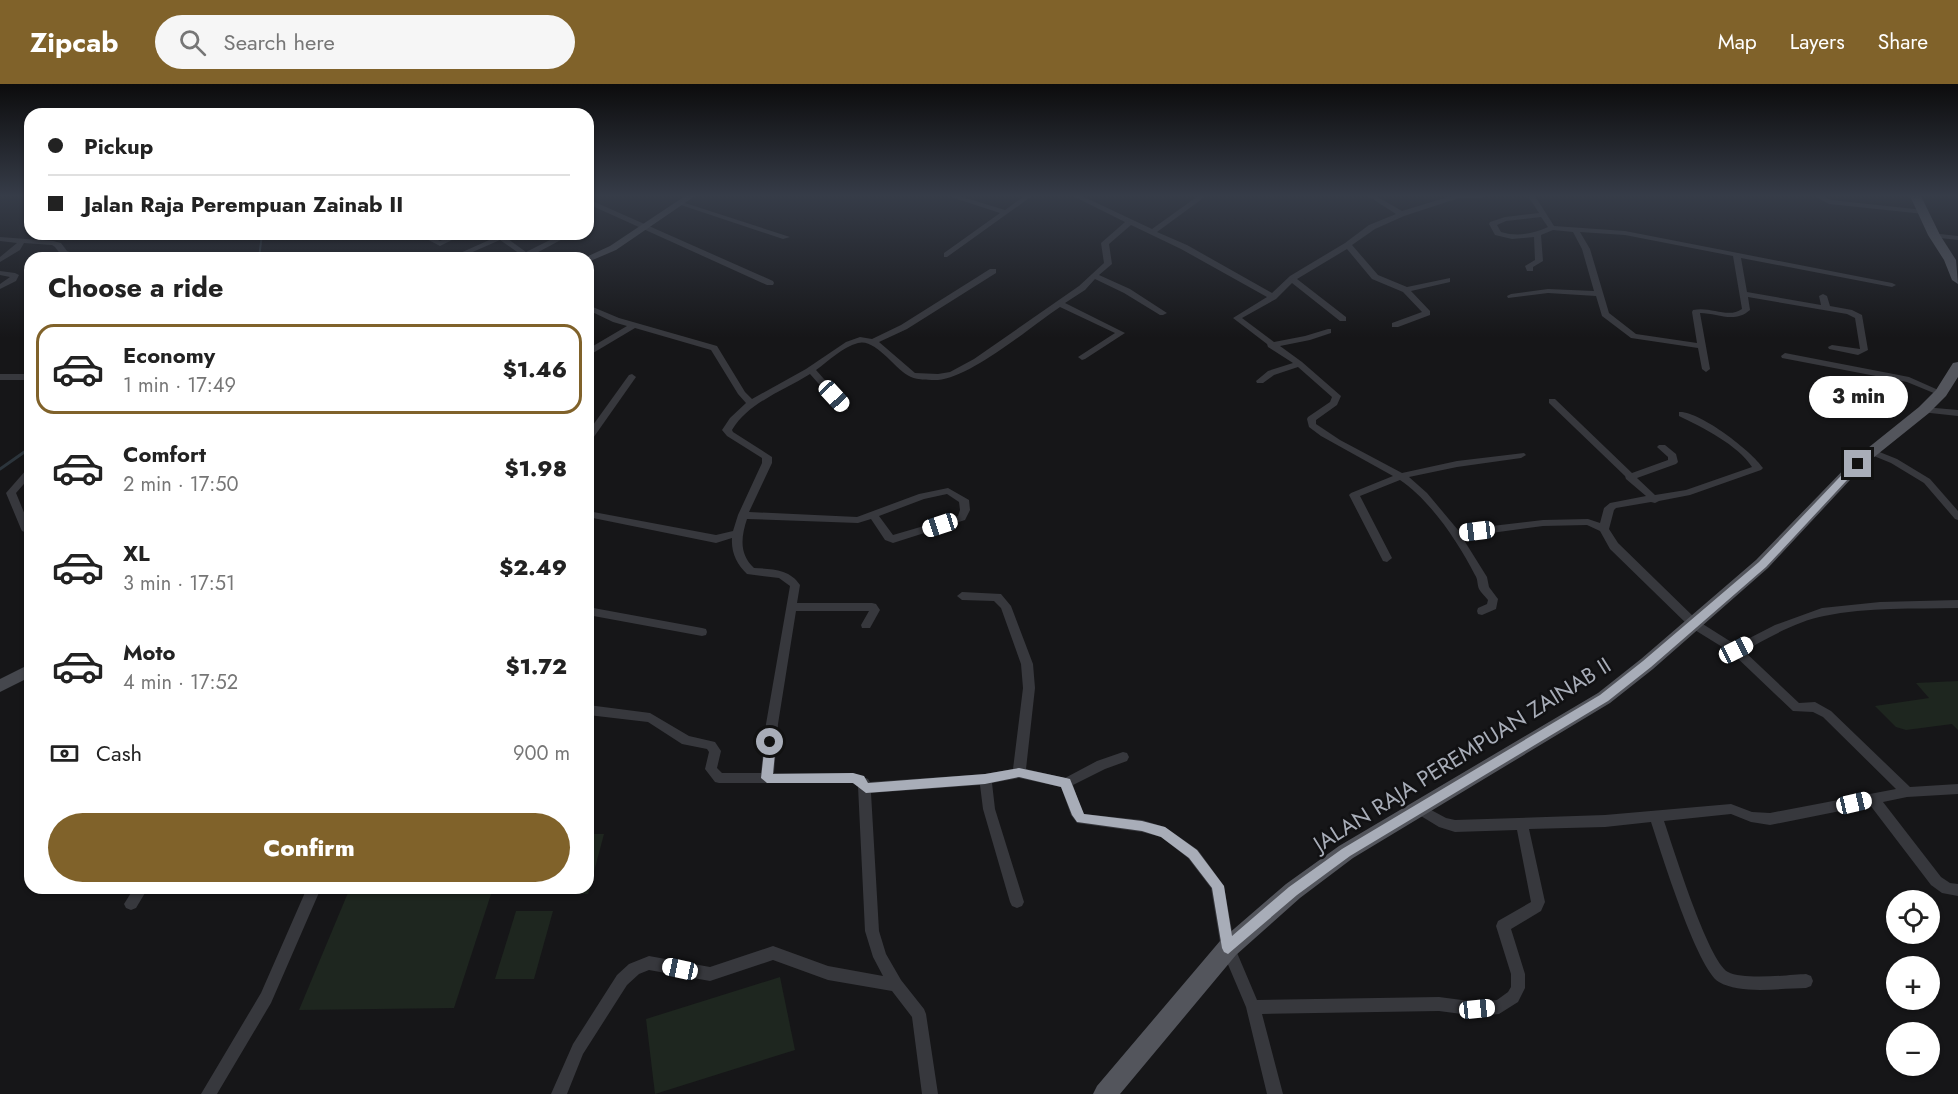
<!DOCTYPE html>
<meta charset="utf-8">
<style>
:root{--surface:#fff;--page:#f6f6f6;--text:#222;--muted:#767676;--line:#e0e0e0;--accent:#80622a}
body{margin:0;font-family:Jost,sans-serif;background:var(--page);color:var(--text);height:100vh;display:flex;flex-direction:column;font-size:22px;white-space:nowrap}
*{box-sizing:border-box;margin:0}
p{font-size:20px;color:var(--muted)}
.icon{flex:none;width:33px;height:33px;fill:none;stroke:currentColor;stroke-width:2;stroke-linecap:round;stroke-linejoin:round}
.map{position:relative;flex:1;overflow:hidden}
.drawer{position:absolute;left:24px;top:168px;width:570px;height:642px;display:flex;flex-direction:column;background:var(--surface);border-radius:18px;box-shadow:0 2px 4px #0004}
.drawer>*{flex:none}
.top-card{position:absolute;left:24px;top:24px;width:570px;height:132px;border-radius:18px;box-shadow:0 2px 4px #0004;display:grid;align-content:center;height:132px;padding:0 24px;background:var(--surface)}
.controls{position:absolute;left:1886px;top:806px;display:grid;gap:12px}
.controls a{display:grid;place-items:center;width:54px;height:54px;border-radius:50%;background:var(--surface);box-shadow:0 2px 4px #0004;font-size:30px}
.end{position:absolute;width:27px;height:27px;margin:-14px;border:8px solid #a8adb8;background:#111;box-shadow:0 0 0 3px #111}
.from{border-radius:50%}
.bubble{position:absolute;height:42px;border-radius:21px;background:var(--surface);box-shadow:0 2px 4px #0004;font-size:20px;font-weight:800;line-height:42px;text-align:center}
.car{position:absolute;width:18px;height:36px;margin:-18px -9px;border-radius:8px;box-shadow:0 0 4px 2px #0007;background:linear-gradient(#fff 24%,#345 0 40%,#fff 0 76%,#345 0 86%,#fff 0)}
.top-card b{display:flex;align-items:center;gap:21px;height:57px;font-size:22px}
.top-card b+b{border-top:2px solid var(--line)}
.top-card i{width:15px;height:15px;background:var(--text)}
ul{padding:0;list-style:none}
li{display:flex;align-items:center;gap:18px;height:90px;margin:0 12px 9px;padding:0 12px;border:3px solid transparent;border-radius:18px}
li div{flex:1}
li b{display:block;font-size:22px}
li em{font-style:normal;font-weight:800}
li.active{border-color:var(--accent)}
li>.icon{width:54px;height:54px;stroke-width:1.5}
h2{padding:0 24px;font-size:27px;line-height:72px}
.pay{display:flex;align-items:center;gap:15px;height:66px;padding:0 24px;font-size:22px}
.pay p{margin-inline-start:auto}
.primary-button{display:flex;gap:12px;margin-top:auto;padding:12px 24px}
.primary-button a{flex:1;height:69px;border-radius:36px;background:var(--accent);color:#fff;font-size:24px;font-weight:800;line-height:69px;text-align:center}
header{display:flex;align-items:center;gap:36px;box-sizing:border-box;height:84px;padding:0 30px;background:var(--accent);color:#fff}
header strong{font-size:28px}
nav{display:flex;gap:33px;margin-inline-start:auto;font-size:21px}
.search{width:420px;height:54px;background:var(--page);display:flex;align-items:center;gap:15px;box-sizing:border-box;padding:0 21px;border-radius:33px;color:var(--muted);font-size:22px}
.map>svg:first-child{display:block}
.green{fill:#1e261f}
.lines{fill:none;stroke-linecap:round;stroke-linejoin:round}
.stream-far1{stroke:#2c353c;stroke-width:2}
.stream{stroke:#2c353c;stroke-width:3}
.street{fill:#37383d;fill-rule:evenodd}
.secondary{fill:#45474d;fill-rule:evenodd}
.primary{fill:#53555c;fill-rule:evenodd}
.route{fill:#a8adb8}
.labels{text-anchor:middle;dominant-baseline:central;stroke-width:5;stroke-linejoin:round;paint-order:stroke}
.street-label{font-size:22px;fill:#a8adb8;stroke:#111113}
</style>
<header>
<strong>Zipcab</strong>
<div class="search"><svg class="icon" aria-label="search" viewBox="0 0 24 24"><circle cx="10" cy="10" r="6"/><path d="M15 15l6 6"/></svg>Search here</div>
<nav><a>Map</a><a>Layers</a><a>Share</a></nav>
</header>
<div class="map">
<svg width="1958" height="1010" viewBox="0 0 1958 1010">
<rect width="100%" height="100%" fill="#161618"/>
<g class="green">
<path d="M1958,597V646L1952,640L1906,646L1896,643L1875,622L1929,614L1916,599Z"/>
<path d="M588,750H604L588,810H551L552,804H588Z"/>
<path d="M350,804H493L454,924L299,926Z"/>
<path d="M516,827H553L534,895H495Z"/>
<path d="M780,893L795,966L655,1010L646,935Z"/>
</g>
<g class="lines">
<path class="stream-far1" d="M259,174L262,150"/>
<path class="stream" d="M0,385L30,364"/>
<g class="street">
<path d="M948,112H959L1005,126L1024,112H1032L947,173H944V169L1000,129Z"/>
<path d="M1073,112H1082L1152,145L1198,112H1206L1157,148L1187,161L1272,209L1290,192L1345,159L1369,141L1396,130L1368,112H1376L1402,127L1451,112H1485L1482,114H1459L1404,132L1375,145L1352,161L1378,191L1407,203L1450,194V198L1411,207L1430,227V231L1398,243H1392V239L1422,228L1403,208L1372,195L1347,165L1297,195L1346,233V237H1340L1292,199L1276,215L1242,234L1274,258L1305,252L1328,245H1331V249L1310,256L1280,262L1302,278L1341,312L1337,321L1316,336V340L1340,356L1402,389L1457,377L1524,369L1526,371L1521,374L1457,383L1409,393L1427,409L1458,446L1543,436L1588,435L1600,439L1604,424L1610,419L1646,412L1626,395L1625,392L1549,319V315H1555L1632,389L1668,376V373L1657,363L1659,361H1665L1676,370L1678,378L1676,380L1637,394L1655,411L1686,406L1752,383C1738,361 1702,343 1679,332V328C1698,326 1752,367 1763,384L1761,386L1690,411L1659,417L1655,419L1651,418L1616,424L1614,426L1609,445L1618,459L1698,537L1736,561L1775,541L1822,524L1880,518L1958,516V524C1914,525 1868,523 1824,532C1797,537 1768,554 1744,567L1799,619L1815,618L1831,627L1910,703L1958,700V710L1907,713L1883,718L1941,793L1950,799L1958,800V812L1942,809L1931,801L1870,721L1770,741L1751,738L1731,730L1664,737C1673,763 1708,877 1728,888C1743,896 1788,891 1806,890L1811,892L1813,897L1811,902L1806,904C1782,904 1741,911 1719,898C1697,885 1661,768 1651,738L1605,743L1529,745L1545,818L1541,827L1511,845L1525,890V904L1518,918L1499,930L1477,932L1439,927L1262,930L1283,1010H1267L1246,923L1221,864L1211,804L1188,774L1161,753L1142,748L1077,739L1071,731L1061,703L1019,694L992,699L995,725L1024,818L1022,822L1017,824L1012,822L1010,818L983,725L980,701L871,709L879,847L886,870L901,896L924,925L926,930L938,1010H922L912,933L892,907L828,896L773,876L710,897L649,886L639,890L627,901L583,970L567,1010H551L573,960L617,891L629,880L649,872L710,883L773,862L828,882L883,892L873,873L865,847L858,702L852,699H719L715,698L705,685L709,668L707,665L682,660L648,638L588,631V621L650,629L689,652L715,658L721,667L717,684L722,689H761L766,640L790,502L779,494L747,490C737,480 731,469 732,454L716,459L588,433V427L716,451L733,447L738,431L762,379V374L727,352L722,346L730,334L746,319L738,310L711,266L635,244L588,272V265L627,242L613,238L588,226V221L619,234L717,262L745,308L752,315L806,285L846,258L860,253L872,255L901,241L990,185H996V189L907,245L879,258L915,289L938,290L950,288L974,275L1079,202L1104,179L1101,159L1125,138ZM1131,141L1181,165L1267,213L1233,234L1267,260L1268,263L1293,279L1268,287L1256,297L1257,299H1263L1274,291L1298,283L1332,313L1330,318L1308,333L1307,335L1309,343L1321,352L1393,392L1351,409L1349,411L1383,477L1387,478L1392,474L1360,412L1400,396C1431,417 1458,458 1475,491C1478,495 1477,500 1479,505C1481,509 1485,512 1488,516L1487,520L1478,524L1477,527L1478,530L1482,531L1496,525L1498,515L1489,503L1487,493L1462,453L1543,442L1587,441L1600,447L1610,465L1690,543L1732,569L1793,627L1813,628L1823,633L1896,705L1770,729L1752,728L1731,720L1605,731L1455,736L1446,734L1420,720L1416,721L1414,725L1416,729L1439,743L1455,748L1517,746L1531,818L1498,837L1496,842L1511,890V903L1508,908L1497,916L1477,918L1439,913L1257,916L1235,864L1224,802L1198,766L1165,743L1142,736L1084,730L1082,728L1073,701L1105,685L1127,677L1129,673L1127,669L1123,668L1097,677L1065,694L1026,685L1035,604L1033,580L1011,522L1001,510L962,508L957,512L962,516L994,517L1001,524L1021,580L1023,604L1013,685L985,690L870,698L868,695L853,689H774L778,640L796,527H869L861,541L862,544H870L880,526L876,520L872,519H797L800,501C790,485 771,485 754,484C739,470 741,453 747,435L858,439L871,435L885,456L893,459L965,436L970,426L969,416L948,404L919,410L857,433L749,428L772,379V373L733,348L732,346C749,318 783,307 810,290L842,326H848V322L816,286C829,277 842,263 858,259C876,254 895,286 911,293C917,296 931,296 938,296C970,294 1032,242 1060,223L1115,249L1078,273L1082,276L1085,275L1125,249L1065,219L1085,206L1095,195L1124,209L1160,231H1163L1167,229L1130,205L1099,191L1112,180L1109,160ZM947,410L959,418L960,426L958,432L893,451L879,432L924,415Z"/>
<path d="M1528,112H1535L1554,142L1625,147L1892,199L1896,201L1892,203L1741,174L1747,208L1821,221L1819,212L1823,210L1827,212L1830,222L1852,226L1862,231L1868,266L1858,271L1829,265L1828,263L1832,261L1860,265L1855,234L1847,230L1748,213L1750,226C1734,240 1718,229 1700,229L1710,285L1706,288L1702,285L1698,264L1631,254L1602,232L1596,212L1548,209L1508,214L1507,212L1511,210L1548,205L1594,207L1582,165L1573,148L1553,146L1541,151L1543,177L1533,183V187H1527L1525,182L1535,176L1534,153L1512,155L1495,151L1489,140L1490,138L1505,133L1539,129ZM1541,133L1548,143C1533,150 1517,153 1501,148L1497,141L1506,137ZM1580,148L1625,151L1733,172L1742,225C1728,235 1711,222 1693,226L1692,228L1697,259L1636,250L1609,229L1590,165Z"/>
<path d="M1814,112H1823L1831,116L1924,126L1928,128L1924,130L1829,120Z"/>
<path d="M588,115L773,197L774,199L773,201H767L588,120Z"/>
<path d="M678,118H682L790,153L783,155L678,120Z"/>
<path d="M1931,149L1958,152V156L1931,153Z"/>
<path d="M417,150H427L440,157L454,150H464L440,162Z"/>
<path d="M492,150H501L526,168L562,150H572L529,173L515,174L520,170L500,156L459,174H449L496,153Z"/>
<path d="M0,153L53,157L61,159L67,167L90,174H76L61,171L55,163L52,161L24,159L20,166L0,178V173L17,159L0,157Z"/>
<path d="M0,187L15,189L19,191L16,197L0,205V200L10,193L0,191Z"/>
<path d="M1785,269L1909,293L1945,309L1941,312L1907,298L1782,274L1781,272Z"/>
<rect x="0" y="290" width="30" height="6"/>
<path d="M632,290L636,293L591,357L588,358V348L629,291Z"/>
<path d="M1924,323L1958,326V332L1921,328V324Z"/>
<path d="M1872,365L1897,375L1930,395L1958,427V436L1955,435L1924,399L1891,379L1869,370L1867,368L1869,366Z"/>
<path d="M30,384V393L16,409L30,443V450L22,447L21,445L6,409L27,385Z"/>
<path d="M588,523L702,544L706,545L707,548L706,551L702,552L588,531Z"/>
<path d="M134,804H148L136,824L131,826L126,824L124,820Z"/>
<path d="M307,804H321L271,919L217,1010H201L261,909Z"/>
</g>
<g class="secondary">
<path d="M685,112H695L616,166L588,178V174H584L610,162Z"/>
<path d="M30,580V593L0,608V595Z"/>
</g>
<g class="primary">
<path d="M1910,112H1921L1940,151L1956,176L1958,200L1952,196L1944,176L1928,151Z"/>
<path d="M1958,278V293L1946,312L1929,329L1863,382L1768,484L1653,585L1610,619L1353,774L1300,814L1236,871L1120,1010H1093L1097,1002L1220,857L1286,800L1339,762L1598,609L1641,575L1756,476L1853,376L1919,323L1936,306L1953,279Z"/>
</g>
</g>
<linearGradient id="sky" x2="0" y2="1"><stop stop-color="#0c0c0d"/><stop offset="0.44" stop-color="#363c48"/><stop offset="1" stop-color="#363c48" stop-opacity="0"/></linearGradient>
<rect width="1958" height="254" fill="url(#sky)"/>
<path class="route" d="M1855,377L1862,380L1766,483L1651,583L1608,617L1350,772L1297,811L1228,870L1224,868L1222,864L1212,804L1189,774L1161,753L1142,747L1077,738L1072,731L1061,703L1019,693L985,700L866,709L853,699H767L761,694L765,658L770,654L776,658L773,690L853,689L864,692L868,699L985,690L1019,684L1066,694L1070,695L1084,730L1142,737L1165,743L1197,766L1224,802L1232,852L1289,803L1342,765L1600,611L1643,577L1759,478Z"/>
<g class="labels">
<g class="street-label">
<text transform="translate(1462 670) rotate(-32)">JALAN RAJA PEREMPUAN ZAINAB II</text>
</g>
</g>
</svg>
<div class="controls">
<a><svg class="icon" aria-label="locate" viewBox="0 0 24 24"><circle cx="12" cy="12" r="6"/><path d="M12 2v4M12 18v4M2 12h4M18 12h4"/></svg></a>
<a>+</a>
<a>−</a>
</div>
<i class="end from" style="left:770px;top:658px"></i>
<i class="end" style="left:1858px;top:380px"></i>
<div class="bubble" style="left:1809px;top:292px;width:99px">3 min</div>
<i class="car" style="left:834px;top:312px;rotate:137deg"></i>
<i class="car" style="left:940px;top:441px;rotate:252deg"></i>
<i class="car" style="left:1477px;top:447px;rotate:263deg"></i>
<i class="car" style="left:1736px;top:566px;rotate:63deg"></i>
<i class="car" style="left:1854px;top:719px;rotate:77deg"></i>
<i class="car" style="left:680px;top:885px;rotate:282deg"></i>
<i class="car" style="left:1477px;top:925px;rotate:84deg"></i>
<div class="top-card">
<b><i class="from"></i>Pickup</b>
<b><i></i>Jalan Raja Perempuan Zainab II</b>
</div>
<section class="drawer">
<h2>Choose a ride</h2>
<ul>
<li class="active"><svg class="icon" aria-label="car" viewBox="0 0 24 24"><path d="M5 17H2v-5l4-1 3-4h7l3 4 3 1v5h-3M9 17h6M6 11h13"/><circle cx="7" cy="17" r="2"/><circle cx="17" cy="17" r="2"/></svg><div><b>Economy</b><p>1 min · 17:49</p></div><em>$1.46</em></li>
<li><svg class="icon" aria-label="car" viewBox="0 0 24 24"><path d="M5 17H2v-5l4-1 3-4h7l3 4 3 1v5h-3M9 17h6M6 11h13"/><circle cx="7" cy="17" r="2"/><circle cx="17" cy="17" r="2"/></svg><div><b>Comfort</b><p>2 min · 17:50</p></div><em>$1.98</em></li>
<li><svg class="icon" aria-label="car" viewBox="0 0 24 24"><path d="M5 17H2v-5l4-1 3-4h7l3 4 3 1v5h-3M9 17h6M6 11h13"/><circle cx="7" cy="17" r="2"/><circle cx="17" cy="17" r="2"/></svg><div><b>XL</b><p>3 min · 17:51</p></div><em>$2.49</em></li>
<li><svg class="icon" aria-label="car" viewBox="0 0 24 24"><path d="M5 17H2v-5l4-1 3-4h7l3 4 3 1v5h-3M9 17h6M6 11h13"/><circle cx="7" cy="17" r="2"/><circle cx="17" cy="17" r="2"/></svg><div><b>Moto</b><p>4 min · 17:52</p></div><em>$1.72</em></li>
</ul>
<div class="pay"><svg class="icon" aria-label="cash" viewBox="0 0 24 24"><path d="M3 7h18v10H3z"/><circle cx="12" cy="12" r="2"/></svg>Cash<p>900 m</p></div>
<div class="primary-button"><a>Confirm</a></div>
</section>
</div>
